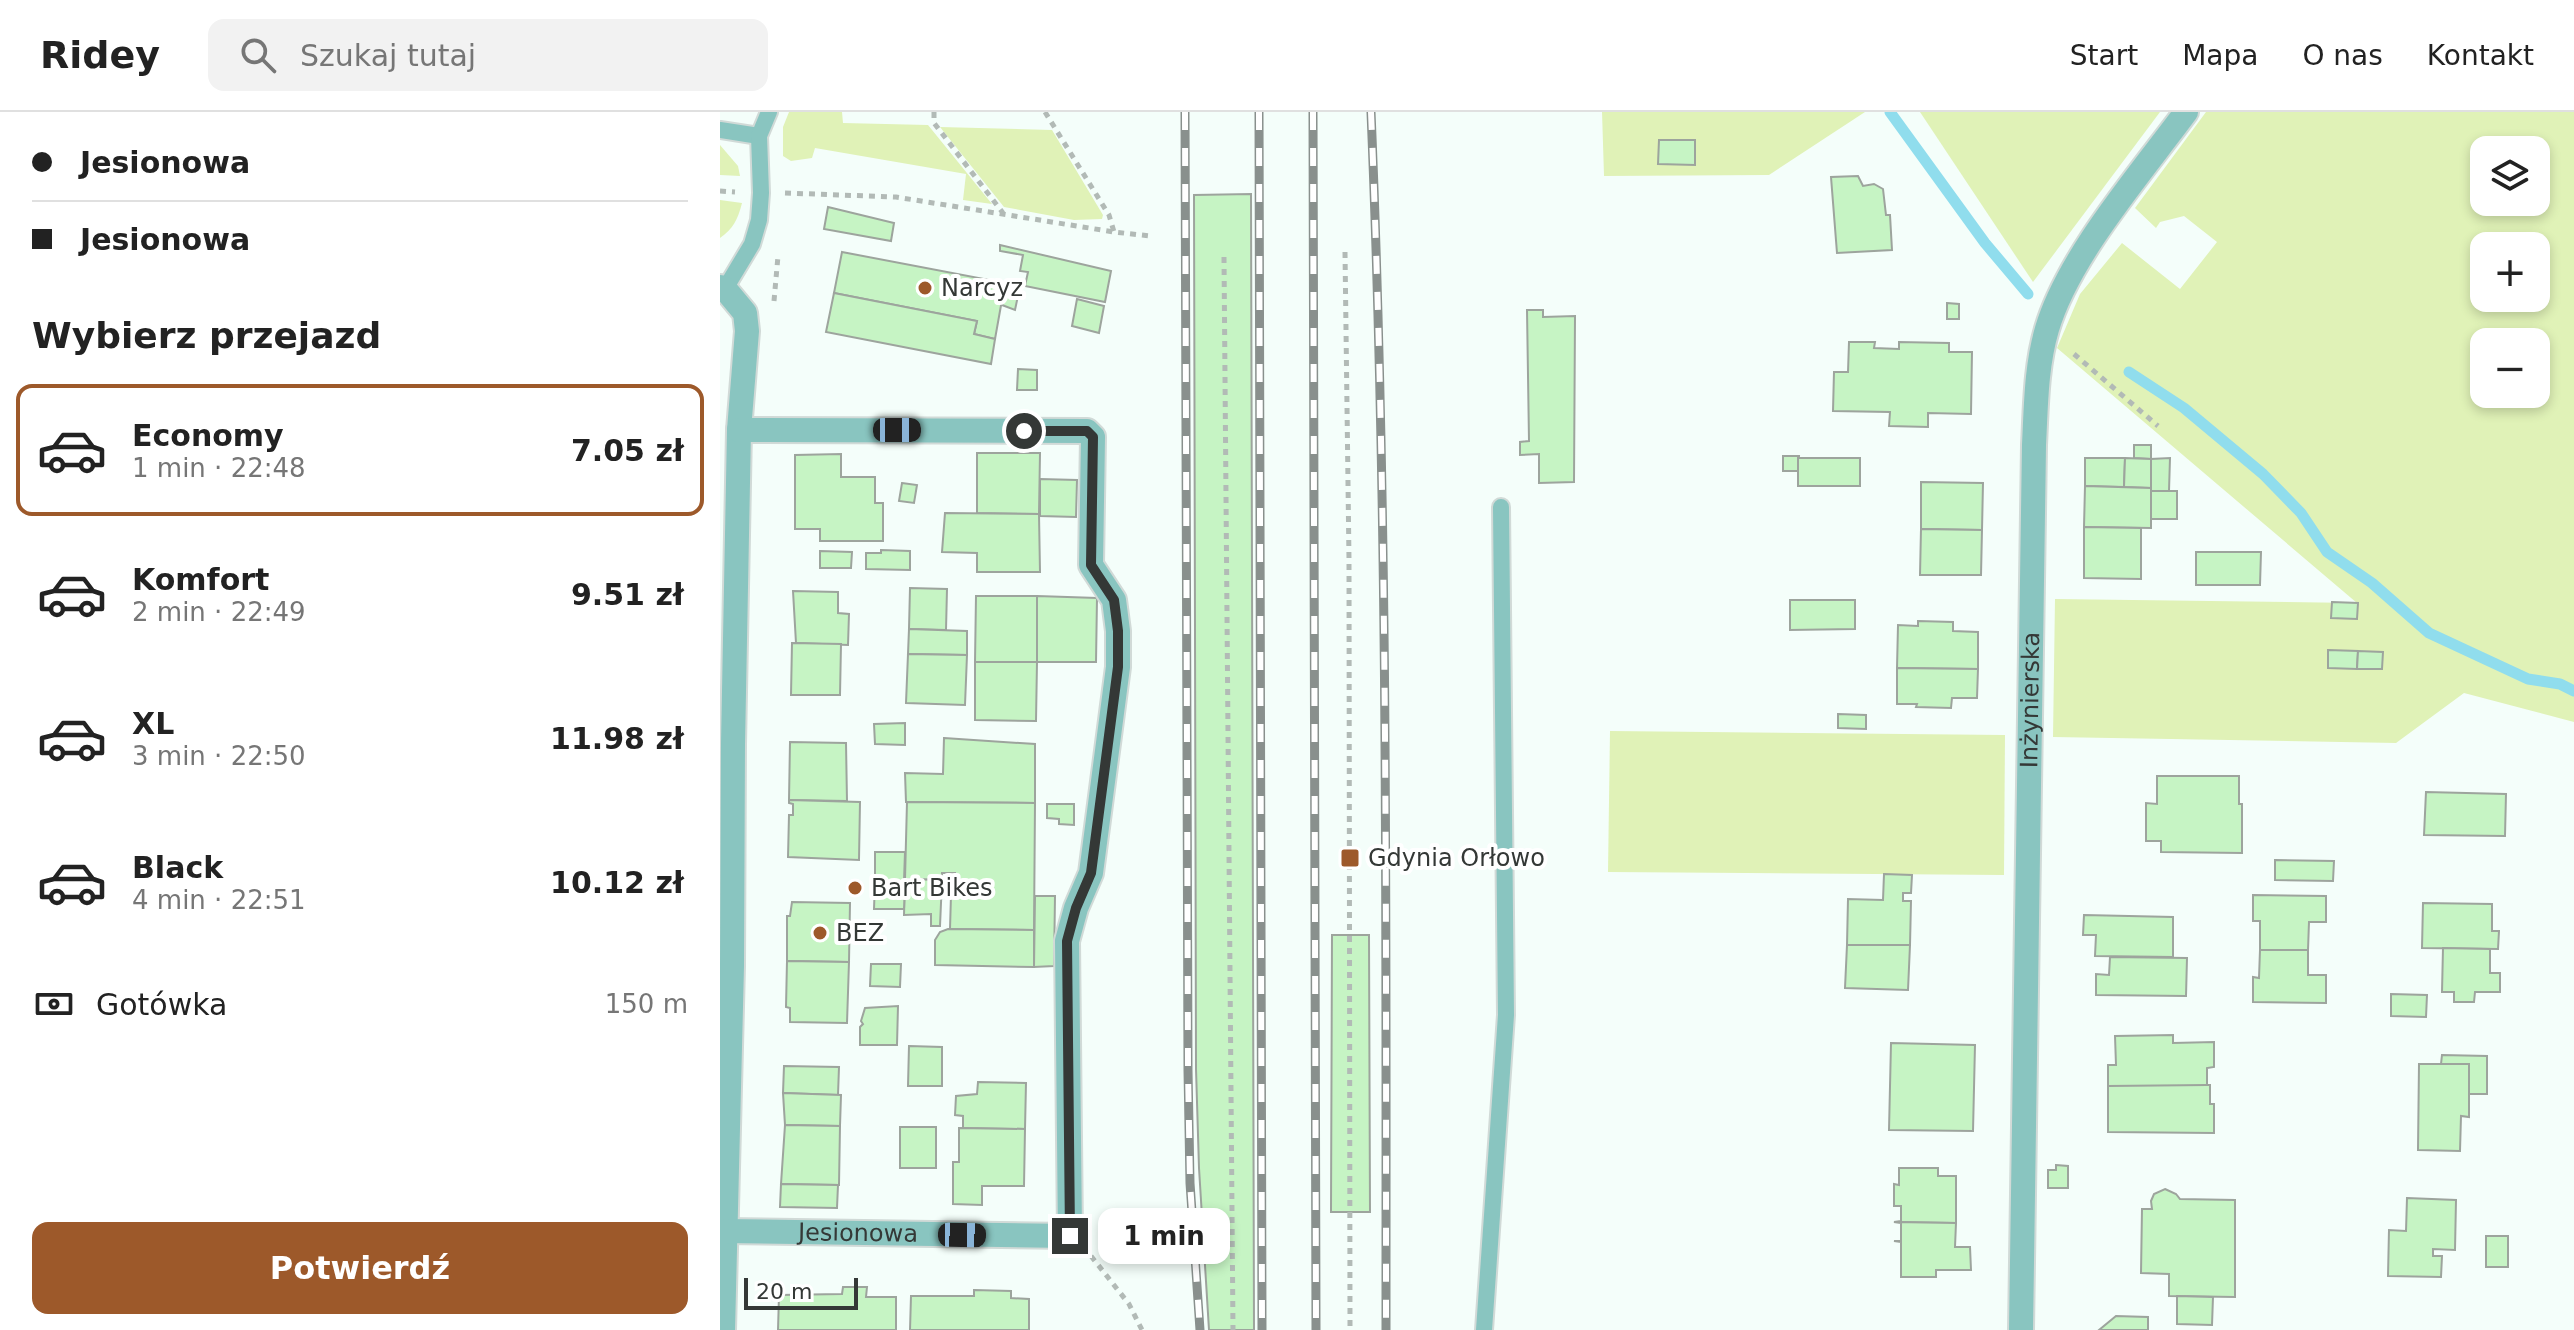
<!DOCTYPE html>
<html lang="pl">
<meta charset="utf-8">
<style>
:root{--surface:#fff;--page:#f2f2f2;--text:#222;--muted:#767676;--line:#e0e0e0;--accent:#9d592a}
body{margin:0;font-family:"DejaVu Sans",sans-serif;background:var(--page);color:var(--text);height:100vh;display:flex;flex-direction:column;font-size:30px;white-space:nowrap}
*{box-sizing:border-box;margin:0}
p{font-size:26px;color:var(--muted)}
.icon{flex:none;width:44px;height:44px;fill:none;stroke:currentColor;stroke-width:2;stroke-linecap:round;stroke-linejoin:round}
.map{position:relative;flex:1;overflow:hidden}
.details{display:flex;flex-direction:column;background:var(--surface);width:720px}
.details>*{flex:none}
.top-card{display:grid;align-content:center;height:176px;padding:0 32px;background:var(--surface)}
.buttons{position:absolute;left:1750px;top:24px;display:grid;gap:16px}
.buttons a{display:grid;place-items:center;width:80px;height:80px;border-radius:16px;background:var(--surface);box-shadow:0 4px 12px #0003;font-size:40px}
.scale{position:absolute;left:24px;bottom:20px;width:114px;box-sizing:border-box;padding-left:8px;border:4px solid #343836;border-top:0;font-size:22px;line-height:28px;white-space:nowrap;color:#343836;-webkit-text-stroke:6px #fff;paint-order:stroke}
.end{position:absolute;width:36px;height:36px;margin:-18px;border:10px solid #343836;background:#fff;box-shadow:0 0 0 4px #fff}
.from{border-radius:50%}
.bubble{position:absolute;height:56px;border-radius:16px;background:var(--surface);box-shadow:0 4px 12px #0003;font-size:26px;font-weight:800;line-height:56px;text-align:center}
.car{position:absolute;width:24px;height:48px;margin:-24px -12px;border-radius:10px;box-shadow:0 0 6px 2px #0007;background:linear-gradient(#222 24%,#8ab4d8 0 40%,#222 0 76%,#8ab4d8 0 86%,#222 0)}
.top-card b{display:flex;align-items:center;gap:28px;height:76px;font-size:30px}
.top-card b+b{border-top:2px solid var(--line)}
.top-card i{width:20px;height:20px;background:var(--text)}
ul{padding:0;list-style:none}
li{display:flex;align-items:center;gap:24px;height:132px;margin:0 16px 12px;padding:0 16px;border:4px solid transparent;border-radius:16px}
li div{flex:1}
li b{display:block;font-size:30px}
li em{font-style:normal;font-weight:800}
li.current{border-color:var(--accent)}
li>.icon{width:72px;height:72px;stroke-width:1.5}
h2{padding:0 32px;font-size:36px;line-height:96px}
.pay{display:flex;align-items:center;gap:20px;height:88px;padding:0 32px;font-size:30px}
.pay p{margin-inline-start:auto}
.action{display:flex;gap:16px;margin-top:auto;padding:16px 32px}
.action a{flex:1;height:92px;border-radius:16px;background:var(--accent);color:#fff;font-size:32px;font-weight:800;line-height:92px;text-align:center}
header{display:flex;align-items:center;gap:48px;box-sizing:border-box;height:112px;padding:0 40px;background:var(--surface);border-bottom:2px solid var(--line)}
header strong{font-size:38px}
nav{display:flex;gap:44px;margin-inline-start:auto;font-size:28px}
.search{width:560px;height:72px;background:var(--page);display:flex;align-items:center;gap:20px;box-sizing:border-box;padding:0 28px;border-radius:16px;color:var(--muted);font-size:30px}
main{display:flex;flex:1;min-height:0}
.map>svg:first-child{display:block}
.green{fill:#e0f2b7;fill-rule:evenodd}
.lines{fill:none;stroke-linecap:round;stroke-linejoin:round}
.stream{stroke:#90dded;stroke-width:11}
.building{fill:#c6f4c4;stroke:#9da49d;stroke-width:2}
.service-casing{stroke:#d1dad7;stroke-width:20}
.minor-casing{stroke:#d1dad7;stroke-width:28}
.path{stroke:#b2bab6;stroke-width:5;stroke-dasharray:6 6;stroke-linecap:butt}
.service{stroke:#89c5c0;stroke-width:16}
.minor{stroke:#89c5c0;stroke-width:24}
.rail-casing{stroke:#89908d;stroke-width:9}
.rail{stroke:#fff;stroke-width:6;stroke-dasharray:18;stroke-linecap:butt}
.route{stroke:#343836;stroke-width:10}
.poi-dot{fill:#9d592a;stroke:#fff;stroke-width:3}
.labels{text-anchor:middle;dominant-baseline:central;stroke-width:8;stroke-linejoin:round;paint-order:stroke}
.poi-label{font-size:24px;fill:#343836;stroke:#fff;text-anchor:start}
.street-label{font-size:24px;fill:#343836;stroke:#fff}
</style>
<header>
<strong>Ridey</strong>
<div class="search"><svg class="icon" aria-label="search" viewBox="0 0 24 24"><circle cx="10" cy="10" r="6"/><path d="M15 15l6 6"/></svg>Szukaj tutaj</div>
<nav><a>Start</a><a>Mapa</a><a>O nas</a><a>Kontakt</a></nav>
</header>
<main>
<section class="details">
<div class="top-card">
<b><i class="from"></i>Jesionowa</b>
<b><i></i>Jesionowa</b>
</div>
<h2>Wybierz przejazd</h2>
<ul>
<li class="current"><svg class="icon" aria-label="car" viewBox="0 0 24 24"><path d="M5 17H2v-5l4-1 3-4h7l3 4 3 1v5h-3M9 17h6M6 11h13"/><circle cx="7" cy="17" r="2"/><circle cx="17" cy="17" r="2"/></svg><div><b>Economy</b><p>1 min · 22:48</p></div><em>7.05 zł</em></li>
<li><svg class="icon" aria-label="car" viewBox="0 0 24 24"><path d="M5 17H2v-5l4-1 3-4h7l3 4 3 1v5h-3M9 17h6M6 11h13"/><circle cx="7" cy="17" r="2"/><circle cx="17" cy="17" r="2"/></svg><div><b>Komfort</b><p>2 min · 22:49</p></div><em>9.51 zł</em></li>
<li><svg class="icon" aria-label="car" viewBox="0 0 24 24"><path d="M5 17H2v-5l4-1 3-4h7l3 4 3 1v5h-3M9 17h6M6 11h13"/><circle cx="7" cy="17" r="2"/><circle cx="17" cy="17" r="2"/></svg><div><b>XL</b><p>3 min · 22:50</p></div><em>11.98 zł</em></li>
<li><svg class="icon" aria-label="car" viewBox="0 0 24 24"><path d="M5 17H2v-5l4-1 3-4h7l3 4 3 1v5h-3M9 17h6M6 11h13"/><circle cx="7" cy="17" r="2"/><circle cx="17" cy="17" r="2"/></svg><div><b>Black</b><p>4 min · 22:51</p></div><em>10.12 zł</em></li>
</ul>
<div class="pay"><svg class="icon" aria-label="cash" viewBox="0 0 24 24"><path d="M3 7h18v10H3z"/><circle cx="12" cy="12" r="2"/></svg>Gotówka<p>150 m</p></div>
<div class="action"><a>Potwierdź</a></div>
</section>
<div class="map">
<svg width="1854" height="1218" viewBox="0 0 1854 1218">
<rect width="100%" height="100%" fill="#f4fefa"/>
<g class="green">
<path d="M69,0H122L123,11L208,13L272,92L243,88L246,62L95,36L92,46L71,49L63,44V15Z"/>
<path d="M882,0H1145L1049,63L884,64Z"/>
<path d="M1200,0H1440L1313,170Z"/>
<path d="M1486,0H1854V610L1744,581L1676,631L1333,625L1335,487L1637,491L1337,236L1360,182L1402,131L1460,177L1497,130L1464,104L1440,110L1436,116L1415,96ZM1764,38H1816V90H1764ZM1764,134H1816V186H1764ZM1764,230H1816V282H1764Z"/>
<path d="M220,15L332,18L383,103L382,107L354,108L284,95Z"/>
<path d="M0,33L18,54L20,64L0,63Z"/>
<path d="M0,88L22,91C18,107 13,117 0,126Z"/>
<path d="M890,619L1285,623L1284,763L888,760Z"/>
</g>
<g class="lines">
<g class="stream">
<path d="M1170,0L1265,131L1308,182"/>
<path d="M1409,260L1464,296L1543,362L1581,401L1607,440L1652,471L1709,521L1808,567L1840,572L1854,579"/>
</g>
</g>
<g class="building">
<path d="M939,28H975V53L938,52Z"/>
<path d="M1138,64L1143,74L1154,72L1163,77L1166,103H1170L1172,138L1117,141L1111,65Z"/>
<path d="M531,82L534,1218H489L479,1056L476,957L474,83Z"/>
<path d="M108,95L174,111L171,129L104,117Z"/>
<path d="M280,133L391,159L385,190L305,174L308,160L300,159L303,143L280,139Z"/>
<path d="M122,140L285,171L275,227L254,222L257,209L114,181Z"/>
<path d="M285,171L300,174L295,198L282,193Z"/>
<path d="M114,181L257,209L254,222L275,227L271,252L106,220Z"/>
<path d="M357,187L384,194L379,221L352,214Z"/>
<path d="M1227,191L1239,192V207H1227Z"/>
<path d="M807,198H823V205L855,204L854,370L819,371V342L800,343V330L809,329Z"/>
<path d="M1129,230H1155L1154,236L1179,237V230L1229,231V240H1252L1251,302L1208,301V315L1169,314L1170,300L1113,299L1114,260H1128Z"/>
<path d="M298,257L317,258V278H297Z"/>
<path d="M1414,333H1431V347L1414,346Z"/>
<path d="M257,341H320L319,402L257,401Z"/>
<path d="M121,342V365H155V391H163V429H100V417H75V343Z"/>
<path d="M1063,344H1079L1078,359H1063Z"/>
<rect x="1078" y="346" width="62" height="28"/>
<path d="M1365,346H1405L1404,375L1365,374Z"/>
<path d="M1405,346L1431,347V376L1404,375Z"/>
<path d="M1450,346L1449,379H1431V347Z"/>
<path d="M320,367L357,368L356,405L320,404Z"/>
<path d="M1201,370L1263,371L1262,418L1201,417Z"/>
<path d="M182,371L197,373L194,391L179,389Z"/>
<path d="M1365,374L1431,376V416L1364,415Z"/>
<rect x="1431" y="379" width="26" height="28"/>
<path d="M225,401L319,402L320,460H257V441L222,440Z"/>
<path d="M1364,415L1421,416V467L1364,466Z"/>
<path d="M1201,417L1262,418L1261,463H1200Z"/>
<path d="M161,438L190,439V458L146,457V441H161Z"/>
<path d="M100,439L132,440L131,456H100Z"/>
<path d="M1476,440H1541L1540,473H1476Z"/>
<path d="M190,476L227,477L226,518L189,517Z"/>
<path d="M73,479L118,480V501L129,502L128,533L76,531Z"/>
<path d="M256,484H317V550H255Z"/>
<path d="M317,484L377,486L376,550H317Z"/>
<path d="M1070,488H1135V517L1070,518Z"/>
<path d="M1612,490L1638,491L1637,507L1611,506Z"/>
<path d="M1198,509L1233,510V519L1258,520V557L1177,556L1178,513L1198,514Z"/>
<path d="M189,517L247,519V543L188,542Z"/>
<path d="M72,531L121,532L120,583H71Z"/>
<path d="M1608,538L1638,539L1637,557L1608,556Z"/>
<path d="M1638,539L1663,540L1662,557H1637Z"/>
<path d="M188,542L247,543L245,593L186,591Z"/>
<path d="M255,550H317L316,609L255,608Z"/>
<path d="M1177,556L1258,557L1257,586H1232L1231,596L1196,595L1197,592H1177Z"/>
<path d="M1118,602L1146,603V617L1118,616Z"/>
<path d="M185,611V633L155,632L154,612Z"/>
<path d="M224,626L315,632V691L186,690L185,661L223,662Z"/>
<path d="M70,630L126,631L127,689L69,688Z"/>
<path d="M1437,664H1519V692H1522V741L1441,740V729H1426V691L1437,692Z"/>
<path d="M1706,680L1786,682L1785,724L1704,723Z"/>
<path d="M69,688L140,690L139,748L68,745L69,703H73V692L69,691Z"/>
<path d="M187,690L315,691L314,818L230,817L231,783L234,784L235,761H222V768L185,767Z"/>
<path d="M327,692H354V713L339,712V707L327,706Z"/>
<path d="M155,740H185L184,769H155Z"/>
<path d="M1555,748L1614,749L1613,769L1555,768Z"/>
<path d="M1164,762L1192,763L1191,781H1183V789H1191L1190,833H1127L1128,787L1163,788Z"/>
<path d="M185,767L222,768L220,814H211V802L184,803Z"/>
<path d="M155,769H185L184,797H154Z"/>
<path d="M1533,783L1606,784V810H1589L1588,838H1540V809H1533Z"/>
<path d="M315,784H335L334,854L314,855Z"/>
<path d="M72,790L130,791L129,850L67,849V804H70Z"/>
<path d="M1703,791L1772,792V819H1779L1778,837L1702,836Z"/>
<path d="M1364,803L1453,805V845L1375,844L1376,823H1363Z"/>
<path d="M228,817L314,818V855L215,853V828L220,820Z"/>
<path d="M612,823H649L650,1100H611Z"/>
<path d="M1127,833H1190L1188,878L1125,876Z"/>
<path d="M1723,836L1770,837V861H1780V880H1755L1754,890H1734V880H1722Z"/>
<path d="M1540,838H1588V863H1606V891L1533,890V865L1539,866Z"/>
<path d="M1390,845L1467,846L1466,884L1376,883V862L1389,863Z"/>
<path d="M67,849L129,850L127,911L70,910V896L66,895Z"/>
<path d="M151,852H181L180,875L150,874Z"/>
<path d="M1671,882L1707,883L1706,905L1671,904Z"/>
<path d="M178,894L177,933H140V915L143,912L141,909L145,896Z"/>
<path d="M1453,923V931L1494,930V955L1487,956V974H1388V953H1396L1395,924Z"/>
<path d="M1171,931L1255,933L1253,1019L1169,1018Z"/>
<path d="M189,934L222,935V974H188Z"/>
<path d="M1722,943L1767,944V982H1749V952H1721Z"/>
<path d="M1699,952H1749V1005L1741,1004L1740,1039L1698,1038Z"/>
<path d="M64,954L119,955L118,983L63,981Z"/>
<path d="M258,970L306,971L305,1017L243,1016V1004L235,1003L236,984L257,982Z"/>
<path d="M1487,973H1490V992H1494V1021L1388,1020V974Z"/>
<path d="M63,981L121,983L120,1014L65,1013Z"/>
<path d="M65,1013L120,1014L119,1073L61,1072Z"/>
<rect x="180" y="1015" width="36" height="41"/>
<path d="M239,1016L305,1017L304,1074H262V1093L233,1092V1050H239Z"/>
<path d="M1336,1053L1348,1054V1076H1328V1058H1336Z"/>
<path d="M1179,1056H1218V1064H1236V1111L1174,1110L1181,1109V1094H1174V1072L1179,1073Z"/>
<path d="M61,1072L118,1073L117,1096L60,1095Z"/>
<path d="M1445,1077L1456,1082L1460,1087L1515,1088V1185L1449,1184V1162L1421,1161L1422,1097H1432L1431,1089L1434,1082Z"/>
<path d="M1687,1086L1736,1088L1735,1138L1713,1137V1144H1722L1721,1165L1668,1164L1669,1118L1686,1119Z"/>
<path d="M1174,1110L1236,1111L1235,1135H1250L1251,1158H1216V1165H1181V1130L1174,1129H1181V1111Z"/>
<rect x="1766" y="1124" width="22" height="31"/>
<path d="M123,1175H147L146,1185H176V1218H58L59,1183L122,1182Z"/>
<path d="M254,1178L291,1179V1186L309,1187V1218H190L191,1184H254Z"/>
<path d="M1457,1184L1493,1185L1492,1213L1457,1212Z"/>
<path d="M1396,1204L1428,1205V1218H1379Z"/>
</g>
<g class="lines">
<g class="service-casing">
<g id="service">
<path d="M0,18L39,24"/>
<path d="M5,177L32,132L39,108L41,81L39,24L49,0"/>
<path d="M764,1218L786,903L781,395"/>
</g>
</g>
<g class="minor-casing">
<g id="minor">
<path d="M0,175L5,177L25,201L27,219L19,318L13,632L12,854L3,1218"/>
<path id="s1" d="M4,1119L350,1124L347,829L356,796L371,761L398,555V519L394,488L371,453L373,325L367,319L19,318"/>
<path id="s2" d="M1301,1218L1314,333C1316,294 1316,254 1327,217C1348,145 1421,61 1466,0"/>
</g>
</g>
<g class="path">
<path d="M214,0V11L283,101"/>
<path d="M325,0L389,103L394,120"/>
<path d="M0,79L15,80"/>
<path d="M65,81L176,85L394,120L430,124"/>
<path d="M625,140L629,448L630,1218"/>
<path d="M504,145L513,1218"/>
<path d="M54,189L58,144"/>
<path d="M1354,242L1438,314"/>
<path d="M371,1144L409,1192L422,1218"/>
</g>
<use href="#service" class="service"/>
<use href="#minor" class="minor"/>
<g class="rail-casing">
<g id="rail">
<path d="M465,0L468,958L470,1071L480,1218"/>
<path d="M539,0L542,1218"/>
<path d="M593,0L596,1218"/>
<path d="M651,0C668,406 666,812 666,1218"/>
</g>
</g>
<use href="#rail" class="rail"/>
</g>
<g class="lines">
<path class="route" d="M304,319H367L373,325L371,453L394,488L398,519V555L371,761L356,796L347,829L350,1124"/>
</g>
<g class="poi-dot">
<circle cx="205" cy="176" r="8"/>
<rect x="620" y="736" width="20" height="20" rx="4"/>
<circle cx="135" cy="776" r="8"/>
<circle cx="100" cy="821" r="8"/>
</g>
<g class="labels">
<g class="poi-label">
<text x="221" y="176">Narcyz</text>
<text x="648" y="746">Gdynia Orłowo</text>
<text x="151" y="776">Bart Bikes</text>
<text x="116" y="821">BEZ</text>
</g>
<g class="street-label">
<text stroke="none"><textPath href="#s2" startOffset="630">Inżynierska</textPath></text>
<text stroke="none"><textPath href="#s1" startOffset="134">Jesionowa</textPath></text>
</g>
</g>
</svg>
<div class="buttons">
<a><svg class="icon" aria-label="layers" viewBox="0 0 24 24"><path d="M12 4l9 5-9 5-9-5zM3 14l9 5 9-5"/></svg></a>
<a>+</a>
<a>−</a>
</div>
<div class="scale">20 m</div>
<i class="end from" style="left:304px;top:319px"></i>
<i class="end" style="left:350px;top:1124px"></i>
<div class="bubble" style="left:378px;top:1096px;width:132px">1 min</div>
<i class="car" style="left:177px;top:318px;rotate:90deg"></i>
<i class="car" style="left:242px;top:1123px;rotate:91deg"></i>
</div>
</main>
